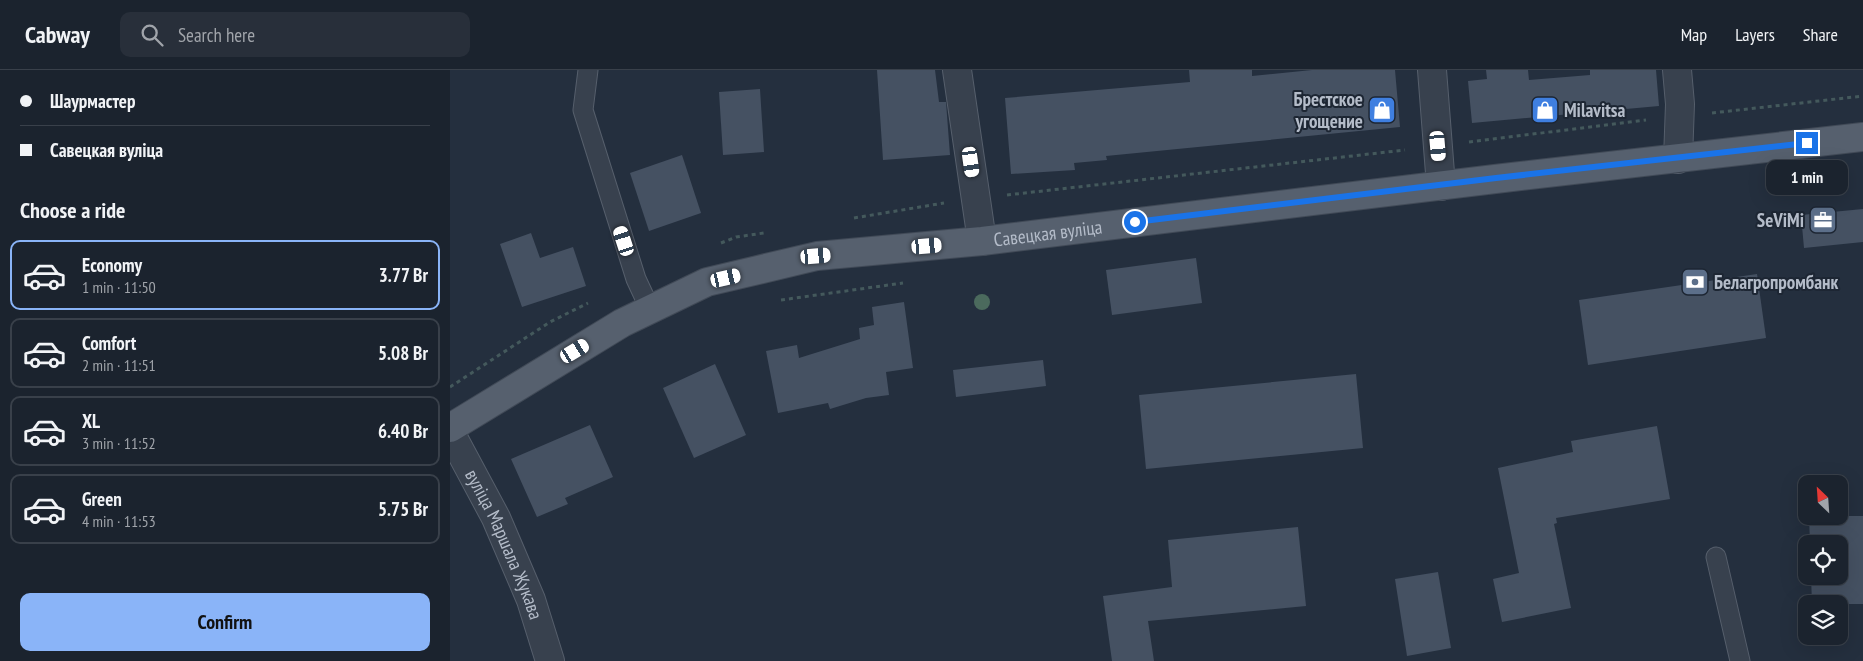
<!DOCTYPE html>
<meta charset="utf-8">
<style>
:root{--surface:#1b232e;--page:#282f3a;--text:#f1f3f6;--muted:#a0a4aa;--line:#39404a;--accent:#8ab4f8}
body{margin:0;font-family:"PT Sans Narrow",sans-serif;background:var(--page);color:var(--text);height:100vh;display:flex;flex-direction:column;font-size:19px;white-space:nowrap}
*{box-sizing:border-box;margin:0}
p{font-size:16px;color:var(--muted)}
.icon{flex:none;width:28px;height:28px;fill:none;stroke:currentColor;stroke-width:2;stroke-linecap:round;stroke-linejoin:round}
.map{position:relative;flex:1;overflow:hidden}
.panel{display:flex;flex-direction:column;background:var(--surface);width:450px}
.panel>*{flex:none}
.hud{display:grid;align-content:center;height:110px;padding:0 20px;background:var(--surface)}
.needle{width:32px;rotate:335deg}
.controls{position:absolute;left:1348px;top:405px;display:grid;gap:10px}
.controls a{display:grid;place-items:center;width:50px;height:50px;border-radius:10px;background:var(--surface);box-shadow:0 5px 20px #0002,0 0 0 1px var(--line);font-size:25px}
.end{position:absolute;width:22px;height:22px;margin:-11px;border:6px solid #1a73e8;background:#fff;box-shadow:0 0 0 2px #fff}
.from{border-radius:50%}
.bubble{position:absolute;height:35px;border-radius:10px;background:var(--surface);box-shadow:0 5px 20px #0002,0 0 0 1px var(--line);font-size:16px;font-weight:800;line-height:35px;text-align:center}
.car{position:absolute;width:15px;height:30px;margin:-15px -8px;border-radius:6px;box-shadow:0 0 4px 1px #0007;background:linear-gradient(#fff 24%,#345 0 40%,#fff 0 76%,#345 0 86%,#fff 0)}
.hud b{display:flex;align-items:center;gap:18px;height:48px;font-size:19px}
.hud b+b{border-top:1px solid var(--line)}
.hud i{width:12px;height:12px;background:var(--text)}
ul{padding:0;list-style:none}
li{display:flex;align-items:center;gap:15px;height:70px;margin:0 10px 8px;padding:0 10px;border:2px solid var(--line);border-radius:10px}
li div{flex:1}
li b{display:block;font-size:19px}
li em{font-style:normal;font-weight:800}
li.active{border-color:var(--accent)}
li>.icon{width:45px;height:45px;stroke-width:1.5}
h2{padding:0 20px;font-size:22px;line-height:60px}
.cta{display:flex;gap:10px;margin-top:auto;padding:10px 20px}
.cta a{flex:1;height:58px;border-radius:10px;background:var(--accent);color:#111;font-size:20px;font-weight:800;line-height:58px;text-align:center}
header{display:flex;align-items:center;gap:30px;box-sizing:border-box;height:70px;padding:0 25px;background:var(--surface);border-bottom:1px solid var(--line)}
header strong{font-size:24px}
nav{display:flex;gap:28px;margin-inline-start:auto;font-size:18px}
.search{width:350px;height:45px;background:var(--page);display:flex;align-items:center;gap:12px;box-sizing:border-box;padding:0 18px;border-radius:10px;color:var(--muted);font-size:19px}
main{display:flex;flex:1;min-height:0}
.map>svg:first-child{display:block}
.building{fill:#455162}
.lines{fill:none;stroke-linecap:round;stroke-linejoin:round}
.lane-casing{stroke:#565f6c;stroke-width:21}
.street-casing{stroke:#565f6c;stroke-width:30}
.primary-casing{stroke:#414a57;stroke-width:30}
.path{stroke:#44595c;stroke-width:3;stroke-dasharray:4 4;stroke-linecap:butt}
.lane{stroke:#38414e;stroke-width:19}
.street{stroke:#38414e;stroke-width:28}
.primary{stroke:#56606e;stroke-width:28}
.tree{fill:#4b6a5d}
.route{stroke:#1a73e8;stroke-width:6}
.labels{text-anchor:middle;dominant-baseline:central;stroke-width:4;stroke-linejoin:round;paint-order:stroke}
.poi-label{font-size:19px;font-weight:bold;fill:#b4bcc9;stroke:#1d2633;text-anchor:end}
.street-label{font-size:19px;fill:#b4bcc9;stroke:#1d2633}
</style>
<header>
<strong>Cabway</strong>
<div class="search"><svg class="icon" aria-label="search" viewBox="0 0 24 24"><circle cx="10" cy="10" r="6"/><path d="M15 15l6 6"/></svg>Search here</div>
<nav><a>Map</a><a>Layers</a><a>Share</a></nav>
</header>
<main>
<section class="panel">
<div class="hud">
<b><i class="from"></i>Шаурмастер</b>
<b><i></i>Савецкая вуліца</b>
</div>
<h2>Choose a ride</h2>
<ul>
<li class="active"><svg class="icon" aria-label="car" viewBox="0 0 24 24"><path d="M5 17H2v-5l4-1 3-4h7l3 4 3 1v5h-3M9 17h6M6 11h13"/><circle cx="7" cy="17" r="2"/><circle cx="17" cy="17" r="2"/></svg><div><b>Economy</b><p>1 min · 11:50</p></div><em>3.77 Br</em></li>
<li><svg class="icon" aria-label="car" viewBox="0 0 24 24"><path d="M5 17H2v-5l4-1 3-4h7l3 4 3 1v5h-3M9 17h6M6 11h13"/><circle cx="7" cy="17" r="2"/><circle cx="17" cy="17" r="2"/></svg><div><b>Comfort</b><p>2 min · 11:51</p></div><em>5.08 Br</em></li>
<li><svg class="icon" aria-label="car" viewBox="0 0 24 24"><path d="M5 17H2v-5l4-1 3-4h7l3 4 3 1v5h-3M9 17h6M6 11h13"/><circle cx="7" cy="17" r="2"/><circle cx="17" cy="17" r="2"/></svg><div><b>XL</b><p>3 min · 11:52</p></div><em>6.40 Br</em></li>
<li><svg class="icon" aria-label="car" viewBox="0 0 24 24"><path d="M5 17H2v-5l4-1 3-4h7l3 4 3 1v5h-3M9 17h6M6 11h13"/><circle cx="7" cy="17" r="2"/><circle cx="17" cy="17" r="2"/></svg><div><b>Green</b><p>4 min · 11:53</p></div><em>5.75 Br</em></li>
</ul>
<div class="cta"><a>Confirm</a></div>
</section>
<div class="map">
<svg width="1413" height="591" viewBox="0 0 1413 591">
<rect width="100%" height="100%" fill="#242f3e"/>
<g class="building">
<path d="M427,0H485L489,32H496L500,85L433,90Z"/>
<path d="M739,0H802V6L862,0H945L950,57L656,86L657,90L624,93L625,100L561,104L555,28L740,12Z"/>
<path d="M1036,0H1078L1079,10L1140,5V0H1206L1209,36L1022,53L1018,11L1037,9Z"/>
<path d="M310,19L314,82L273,85L269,22Z"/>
<path d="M232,85L251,143L199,161L180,103Z"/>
<path d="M1413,139V172L1354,178L1351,145Z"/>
<path d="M81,163L90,188L123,177L136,216L72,237L50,174Z"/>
<path d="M746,188L752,233L662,245L656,200Z"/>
<path d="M1307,204L1316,268L1138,295L1129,230Z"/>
<path d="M454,232L463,298L436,302L439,325L416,328L380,339L378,333L328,343L316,281L347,275L349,288L410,269L409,258L424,255L422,237Z"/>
<path d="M593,290L596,316L506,327L503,300Z"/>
<path d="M265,294L296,365L244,388L213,318Z"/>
<path d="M906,304L913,378L696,399L689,325Z"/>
<path d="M140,355L163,407L115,428L118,434L87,447L61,389Z"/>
<path d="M1207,356L1220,429L1106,448L1107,453L1104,454L1121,538L1052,552L1043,509L1069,503L1048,398L1123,382L1121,371Z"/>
<path d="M1359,446H1413V534H1362L1361,506H1389V474H1360Z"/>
<path d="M848,457L856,536L698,551L704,591H662L653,526L722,517L718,470Z"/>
<path d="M988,502L1001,578L957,586L945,509Z"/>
</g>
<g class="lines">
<g class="lane-casing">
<g id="lane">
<path d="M138,0L133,40L186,209L200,239"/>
<path d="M1266,487L1290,591"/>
</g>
</g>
<g class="street-casing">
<g id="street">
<path d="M507,0L532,171"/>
<path d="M982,0L991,116"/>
<path d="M1227,0L1230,34L1228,89"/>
<path id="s1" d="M0,362L46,448L81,530L100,591"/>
</g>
</g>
<g class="primary-casing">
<g id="primary">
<path id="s2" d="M0,358L172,253L257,212L367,186L532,171L1045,109L1413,67"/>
</g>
</g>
<g class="path">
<path d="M1262,43L1413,26"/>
<path d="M1019,72L1196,50"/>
<path d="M557,125L955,80"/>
<path d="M404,148L494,133"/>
<path d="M271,173L286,167L314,163"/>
<path d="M331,230L453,213"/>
<path d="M0,317L100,252L138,233"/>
</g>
<use href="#lane" class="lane"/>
<use href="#street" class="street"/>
<use href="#primary" class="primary"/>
</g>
<circle class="tree" cx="532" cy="232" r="8"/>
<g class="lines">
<path class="route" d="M685,152L1046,108L1357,73"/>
</g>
<defs>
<g id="shop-square" transform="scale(1.4375)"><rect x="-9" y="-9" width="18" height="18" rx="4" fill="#3f7fe0" stroke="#1d2633"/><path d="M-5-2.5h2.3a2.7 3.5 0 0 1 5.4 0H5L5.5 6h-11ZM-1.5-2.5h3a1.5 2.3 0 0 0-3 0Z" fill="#fff"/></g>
<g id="office-square" transform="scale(1.4375)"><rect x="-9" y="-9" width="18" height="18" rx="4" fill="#5c6f8a" stroke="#1d2633"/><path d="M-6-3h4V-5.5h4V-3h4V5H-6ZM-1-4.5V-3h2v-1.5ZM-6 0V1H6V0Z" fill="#fff"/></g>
<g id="bank-square" transform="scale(1.4375)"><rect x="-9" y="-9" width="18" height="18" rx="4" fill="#5c6f8a" stroke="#1d2633"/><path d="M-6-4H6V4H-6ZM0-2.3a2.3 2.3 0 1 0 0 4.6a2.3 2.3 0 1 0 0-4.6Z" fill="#fff"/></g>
</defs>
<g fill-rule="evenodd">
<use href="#shop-square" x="932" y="40"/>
<use href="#shop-square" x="1095" y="40"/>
<use href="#office-square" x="1373" y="150"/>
<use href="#bank-square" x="1245" y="212"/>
</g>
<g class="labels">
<g class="poi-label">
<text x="913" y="29">Брестское<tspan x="913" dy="22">угощение</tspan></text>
<text x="1114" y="40" text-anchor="start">Milavitsa</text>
<text x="1354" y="150">SeViMi</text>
<text x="1264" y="212" text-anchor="start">Белагропромбанк</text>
</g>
<g class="street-label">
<text stroke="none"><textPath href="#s2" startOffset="641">Савецкая вуліца</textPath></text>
<text stroke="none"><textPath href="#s1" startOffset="125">вуліца Маршала Жукава</textPath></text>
</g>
</g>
</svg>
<div class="controls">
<a><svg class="needle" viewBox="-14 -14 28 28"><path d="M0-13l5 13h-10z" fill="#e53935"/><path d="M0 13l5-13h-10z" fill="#a0a4aa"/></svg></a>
<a><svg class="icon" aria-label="locate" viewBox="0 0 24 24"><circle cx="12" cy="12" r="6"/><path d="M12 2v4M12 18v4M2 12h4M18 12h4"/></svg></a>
<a><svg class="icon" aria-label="layers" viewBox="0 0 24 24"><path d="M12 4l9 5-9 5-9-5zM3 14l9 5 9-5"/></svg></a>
</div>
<i class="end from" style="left:685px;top:152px"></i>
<i class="end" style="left:1357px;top:73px"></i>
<div class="bubble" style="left:1316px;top:90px;width:82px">1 min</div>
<i class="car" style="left:988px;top:76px;rotate:175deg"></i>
<i class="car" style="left:521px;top:92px;rotate:172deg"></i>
<i class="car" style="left:174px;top:171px;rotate:342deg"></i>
<i class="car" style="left:477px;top:176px;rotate:85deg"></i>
<i class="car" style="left:366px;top:186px;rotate:85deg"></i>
<i class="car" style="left:276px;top:208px;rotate:77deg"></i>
<i class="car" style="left:125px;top:281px;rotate:59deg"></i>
</div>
</main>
